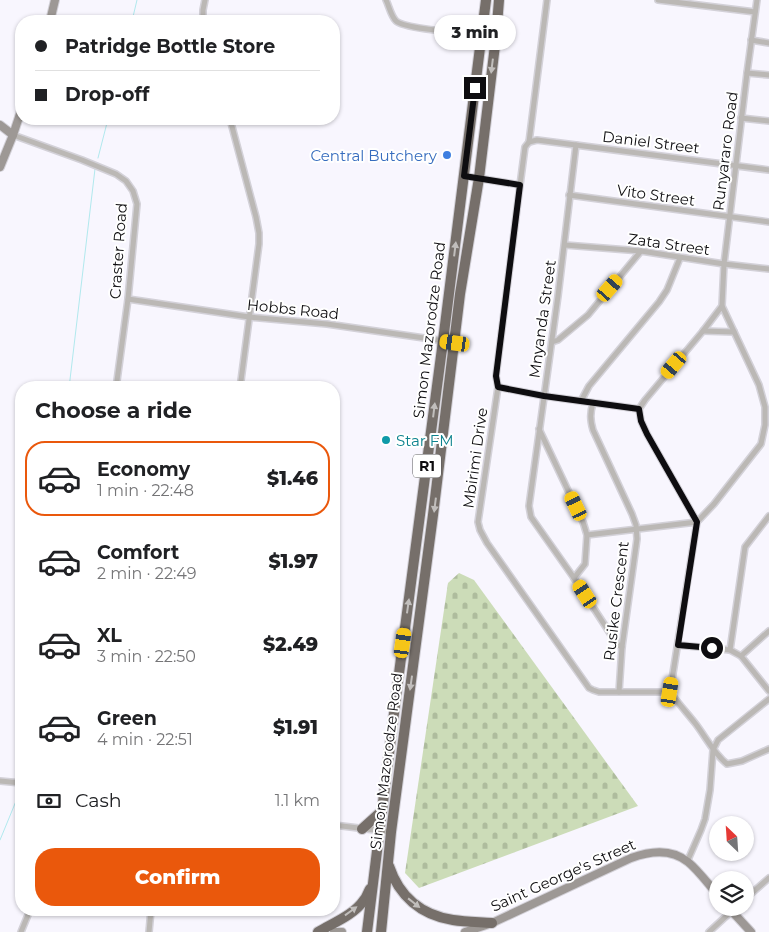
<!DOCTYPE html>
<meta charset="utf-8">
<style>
:root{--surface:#fff;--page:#f2f2f2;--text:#202124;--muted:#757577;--line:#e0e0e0;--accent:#ea580c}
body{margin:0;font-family:Montserrat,sans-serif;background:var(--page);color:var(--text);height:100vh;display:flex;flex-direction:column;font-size:19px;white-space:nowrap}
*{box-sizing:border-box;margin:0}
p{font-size:16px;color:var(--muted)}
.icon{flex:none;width:28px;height:28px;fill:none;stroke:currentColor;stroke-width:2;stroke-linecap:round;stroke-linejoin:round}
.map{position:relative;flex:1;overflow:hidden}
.drawer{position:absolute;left:15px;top:381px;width:325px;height:535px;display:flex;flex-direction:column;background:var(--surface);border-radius:20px;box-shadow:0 1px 4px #0004}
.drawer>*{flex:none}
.banner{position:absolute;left:15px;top:15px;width:325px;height:110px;border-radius:20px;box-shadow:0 1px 4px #0004;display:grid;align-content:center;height:110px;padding:0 20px;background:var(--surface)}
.needle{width:32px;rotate:335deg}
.tools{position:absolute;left:709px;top:816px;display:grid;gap:10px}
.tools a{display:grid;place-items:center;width:45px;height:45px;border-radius:50%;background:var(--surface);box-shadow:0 1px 4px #0004;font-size:25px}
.end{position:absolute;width:22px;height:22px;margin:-11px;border:6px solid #0e0d10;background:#fff;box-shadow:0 0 0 2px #fff}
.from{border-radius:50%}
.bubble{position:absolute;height:35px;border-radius:18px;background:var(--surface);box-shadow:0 1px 4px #0004;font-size:16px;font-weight:800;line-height:35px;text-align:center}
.car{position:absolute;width:15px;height:30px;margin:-15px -8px;border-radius:6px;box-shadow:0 0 4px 1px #0007;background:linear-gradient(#f5c518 24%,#345 0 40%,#f5c518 0 76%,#345 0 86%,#f5c518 0)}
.banner b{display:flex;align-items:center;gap:18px;height:48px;font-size:19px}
.banner b+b{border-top:1px solid var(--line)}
.banner i{width:12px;height:12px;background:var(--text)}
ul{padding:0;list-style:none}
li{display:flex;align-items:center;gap:15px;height:75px;margin:0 10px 8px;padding:0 10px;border:2px solid transparent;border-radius:20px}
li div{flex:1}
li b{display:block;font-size:19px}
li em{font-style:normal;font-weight:800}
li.selected{border-color:var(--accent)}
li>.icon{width:45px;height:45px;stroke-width:1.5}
h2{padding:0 20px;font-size:22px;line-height:60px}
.pay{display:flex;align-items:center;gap:12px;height:55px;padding:0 20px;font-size:19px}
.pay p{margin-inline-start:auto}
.action{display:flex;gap:10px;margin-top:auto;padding:10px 20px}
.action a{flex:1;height:58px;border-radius:20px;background:var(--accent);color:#fff;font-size:20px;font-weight:800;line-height:58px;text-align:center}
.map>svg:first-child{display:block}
.cemetery{fill:url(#cemetery-stones)}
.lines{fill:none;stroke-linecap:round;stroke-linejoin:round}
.stream{stroke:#b1e9ee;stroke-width:1}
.street-casing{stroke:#d3d1d8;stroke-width:8}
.secondary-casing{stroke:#d3d1d8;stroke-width:10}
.highway-casing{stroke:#d3d1d8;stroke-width:12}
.street{stroke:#bbb8b5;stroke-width:5}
.secondary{stroke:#9d9895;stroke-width:8}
.highway{stroke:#766f6a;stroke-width:10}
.oneway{fill:#c1bebc}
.route{stroke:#0e0d10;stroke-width:6}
.shop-dot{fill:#3f7fe0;stroke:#fff;stroke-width:2}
.culture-dot{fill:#0f9aa8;stroke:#fff;stroke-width:2}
.labels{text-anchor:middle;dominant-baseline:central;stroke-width:4;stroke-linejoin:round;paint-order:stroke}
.shield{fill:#fff;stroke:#565658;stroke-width:1}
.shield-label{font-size:14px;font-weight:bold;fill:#0e0d10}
.street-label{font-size:15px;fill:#0e0d10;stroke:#fff}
.shop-label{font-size:15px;fill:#366cbe;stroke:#fff;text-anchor:end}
.culture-label{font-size:15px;fill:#0d838f;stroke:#fff;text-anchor:start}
</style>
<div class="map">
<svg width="769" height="932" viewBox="0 0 769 932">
<defs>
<pattern id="cemetery-stones" width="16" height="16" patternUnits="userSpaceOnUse" patternTransform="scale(1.25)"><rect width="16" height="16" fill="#ccdcb8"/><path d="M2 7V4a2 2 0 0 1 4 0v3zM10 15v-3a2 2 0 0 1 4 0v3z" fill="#aebc9d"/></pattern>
</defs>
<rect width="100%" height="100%" fill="#f8f6fe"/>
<path class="cemetery" d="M459,573L474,580L638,806L419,888L405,873L448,583Z"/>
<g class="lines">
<g class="stream">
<path d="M132,21L137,0"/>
<path d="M98,158L108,119"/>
<path d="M69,388L95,169"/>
<path d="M0,840L21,789"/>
</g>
<g class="street-casing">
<g id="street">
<path d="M386,0C389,6 391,16 396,21C405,30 479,34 496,37"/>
<path d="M547,0L529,142L525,147L520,185L496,376L498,387L478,522L480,530L487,543L589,688L593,690L599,692H670"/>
<path d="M658,0L755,12"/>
<path d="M203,21V10L205,0"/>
<path d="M751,40L769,43"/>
<path d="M747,73L769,75"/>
<path d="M741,118L769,121"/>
<path d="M230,119L256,217L259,233V244L240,388"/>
<path d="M13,135L82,160L116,174L126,181L133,191L137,204L128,299L116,388"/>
<path d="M529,142L537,140L769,170"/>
<path d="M576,145L558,296L529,506L531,517L574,578L617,644L622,647"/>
<path d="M464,176L520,185"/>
<path d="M569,195L769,222"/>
<path d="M565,245L641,251L724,264L769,269"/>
<path d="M128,299L249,317L327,324L445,341"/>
<path d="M722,306L759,385L765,407V425L761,444L714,504L697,522L647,434L641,421L639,409L645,400L703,331Z"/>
<path d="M722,306L724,264L747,73L757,0"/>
<path d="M703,331L734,332"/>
<path d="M552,342L558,340L588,315L641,251"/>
<path d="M498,387L544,396L639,409"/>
<path d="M581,401L589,386L659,302L667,290L680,258"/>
<path d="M593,403C590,413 590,419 593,430L632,514L636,525L637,539L622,647L619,692"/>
<path d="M539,429L583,522L587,535L585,564L574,578"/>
<path d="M587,535L697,522L670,692"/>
<path d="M678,645L730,650L741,656L769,691"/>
<path d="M730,650L745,547L769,516"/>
<path d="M741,656L769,631"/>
<path d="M670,692C678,703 687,713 695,723C706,737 713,753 727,764L742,761L769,749"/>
<path d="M0,781L21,783"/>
<path d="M334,825L391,832"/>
<path d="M687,862L701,830L705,819L710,790L713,750L718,740L769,699"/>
<path d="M745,899L769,878"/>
<path d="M21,932L30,910"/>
<path d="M149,932L151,910"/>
<path d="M709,932L735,908"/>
</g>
</g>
<g class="secondary-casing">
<g id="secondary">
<path d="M50,21L55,0"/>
<path d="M0,125L13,135"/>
<path d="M0,167L13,135L21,111"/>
<path d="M729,908L751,932"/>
<path d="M334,932H342"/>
<path d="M465,932L492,923L631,858C650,851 671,848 688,862C698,870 709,885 718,895"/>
</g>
</g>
<g class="highway-casing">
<g id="highway">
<path d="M362,829L382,811"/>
<path d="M389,866C399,896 421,915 453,920C466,922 479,922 492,923"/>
<path d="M318,932C333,923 354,915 364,900C367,897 368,892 370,889"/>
<path d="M367,932L398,681L443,341L486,0"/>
<path d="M381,932L391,832L433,515L460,294L479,178L496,37L499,0"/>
</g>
</g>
<use href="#street" class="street"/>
<use href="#secondary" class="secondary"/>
<use href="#highway" class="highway"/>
</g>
<defs><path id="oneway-solid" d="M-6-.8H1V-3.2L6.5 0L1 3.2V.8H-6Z" transform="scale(1.25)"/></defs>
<g class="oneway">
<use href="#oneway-solid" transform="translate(492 66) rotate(97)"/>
<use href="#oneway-solid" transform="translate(455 249) rotate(-83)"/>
<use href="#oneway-solid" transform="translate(434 410) rotate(-83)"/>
<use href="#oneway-solid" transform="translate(435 505) rotate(97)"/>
<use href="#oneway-solid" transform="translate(408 606) rotate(-82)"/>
<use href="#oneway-solid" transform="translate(411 683) rotate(98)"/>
<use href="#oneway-solid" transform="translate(414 903) rotate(38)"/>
<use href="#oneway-solid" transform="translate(351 911) rotate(-36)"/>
</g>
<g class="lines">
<path class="route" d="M475,88L464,176L520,185L496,376L498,387L544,396L639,409L641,421L647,434L697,522L678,645L712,648"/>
</g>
<circle class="shop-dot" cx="447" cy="155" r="5"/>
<circle class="culture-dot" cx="386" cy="440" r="5"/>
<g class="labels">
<rect class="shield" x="413" y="454.5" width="28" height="23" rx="4"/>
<g class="shield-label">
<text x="427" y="466">R1</text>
</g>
<g class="street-label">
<text transform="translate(651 142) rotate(7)">Daniel Street</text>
<text transform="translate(725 151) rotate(-83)">Runyararo Road</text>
<text transform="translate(656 195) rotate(8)">Vito Street</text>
<text transform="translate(669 244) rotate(8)">Zata Street</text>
<text transform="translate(118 251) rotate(-86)">Craster Road</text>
<text transform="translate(293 309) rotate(6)">Hobbs Road</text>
<text transform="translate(542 319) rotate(-82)">Mnyanda Street</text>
<text transform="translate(429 330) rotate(-83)">Simon Mazorodze Road</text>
<text transform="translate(475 458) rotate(-82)">Mbirimi Drive</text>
<text transform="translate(616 601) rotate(-83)">Rusike Crescent</text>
<text transform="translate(386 761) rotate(-83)">Simon Mazorodze Road</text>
<text transform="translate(563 875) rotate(-24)">Saint George's Street</text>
</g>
<g class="shop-label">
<text x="437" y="155">Central Butchery</text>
</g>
<g class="culture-label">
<text x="396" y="440">Star FM</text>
</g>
</g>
</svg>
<div class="tools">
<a><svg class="needle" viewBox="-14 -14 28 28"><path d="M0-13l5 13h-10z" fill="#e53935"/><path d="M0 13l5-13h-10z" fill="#757577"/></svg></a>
<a><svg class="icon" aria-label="layers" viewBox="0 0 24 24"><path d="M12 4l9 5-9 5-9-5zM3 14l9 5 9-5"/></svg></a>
</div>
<i class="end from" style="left:712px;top:648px"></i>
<i class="end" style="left:475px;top:88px"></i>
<div class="bubble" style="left:434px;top:15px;width:82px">3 min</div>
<i class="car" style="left:610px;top:288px;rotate:41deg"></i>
<i class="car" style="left:455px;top:343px;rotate:278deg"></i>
<i class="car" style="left:674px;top:365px;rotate:220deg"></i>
<i class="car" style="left:576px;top:506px;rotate:335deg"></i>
<i class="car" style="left:585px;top:594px;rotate:327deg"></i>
<i class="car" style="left:403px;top:643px;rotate:8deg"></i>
<i class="car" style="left:670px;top:692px;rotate:9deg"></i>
<div class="banner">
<b><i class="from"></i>Patridge Bottle Store</b>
<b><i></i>Drop-off</b>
</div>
<section class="drawer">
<h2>Choose a ride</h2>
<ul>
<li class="selected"><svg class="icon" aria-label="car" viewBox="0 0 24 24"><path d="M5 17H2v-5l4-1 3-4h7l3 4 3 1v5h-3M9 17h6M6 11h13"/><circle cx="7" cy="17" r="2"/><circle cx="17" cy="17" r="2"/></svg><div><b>Economy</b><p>1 min · 22:48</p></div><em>$1.46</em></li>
<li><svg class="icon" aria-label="car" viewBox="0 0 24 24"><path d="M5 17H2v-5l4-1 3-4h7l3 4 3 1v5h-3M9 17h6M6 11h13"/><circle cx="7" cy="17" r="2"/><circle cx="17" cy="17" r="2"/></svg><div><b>Comfort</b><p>2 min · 22:49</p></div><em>$1.97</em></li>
<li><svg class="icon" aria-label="car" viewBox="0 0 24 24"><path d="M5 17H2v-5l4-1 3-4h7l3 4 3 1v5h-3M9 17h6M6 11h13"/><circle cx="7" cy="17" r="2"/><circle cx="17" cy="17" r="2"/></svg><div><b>XL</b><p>3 min · 22:50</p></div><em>$2.49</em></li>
<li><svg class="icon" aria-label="car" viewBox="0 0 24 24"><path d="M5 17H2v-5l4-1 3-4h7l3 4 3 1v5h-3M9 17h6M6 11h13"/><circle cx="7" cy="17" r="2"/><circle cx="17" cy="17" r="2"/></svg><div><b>Green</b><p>4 min · 22:51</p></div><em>$1.91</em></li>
</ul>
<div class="pay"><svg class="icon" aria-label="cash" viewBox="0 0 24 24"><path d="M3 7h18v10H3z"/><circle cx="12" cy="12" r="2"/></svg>Cash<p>1.1 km</p></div>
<div class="action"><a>Confirm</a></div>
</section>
</div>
